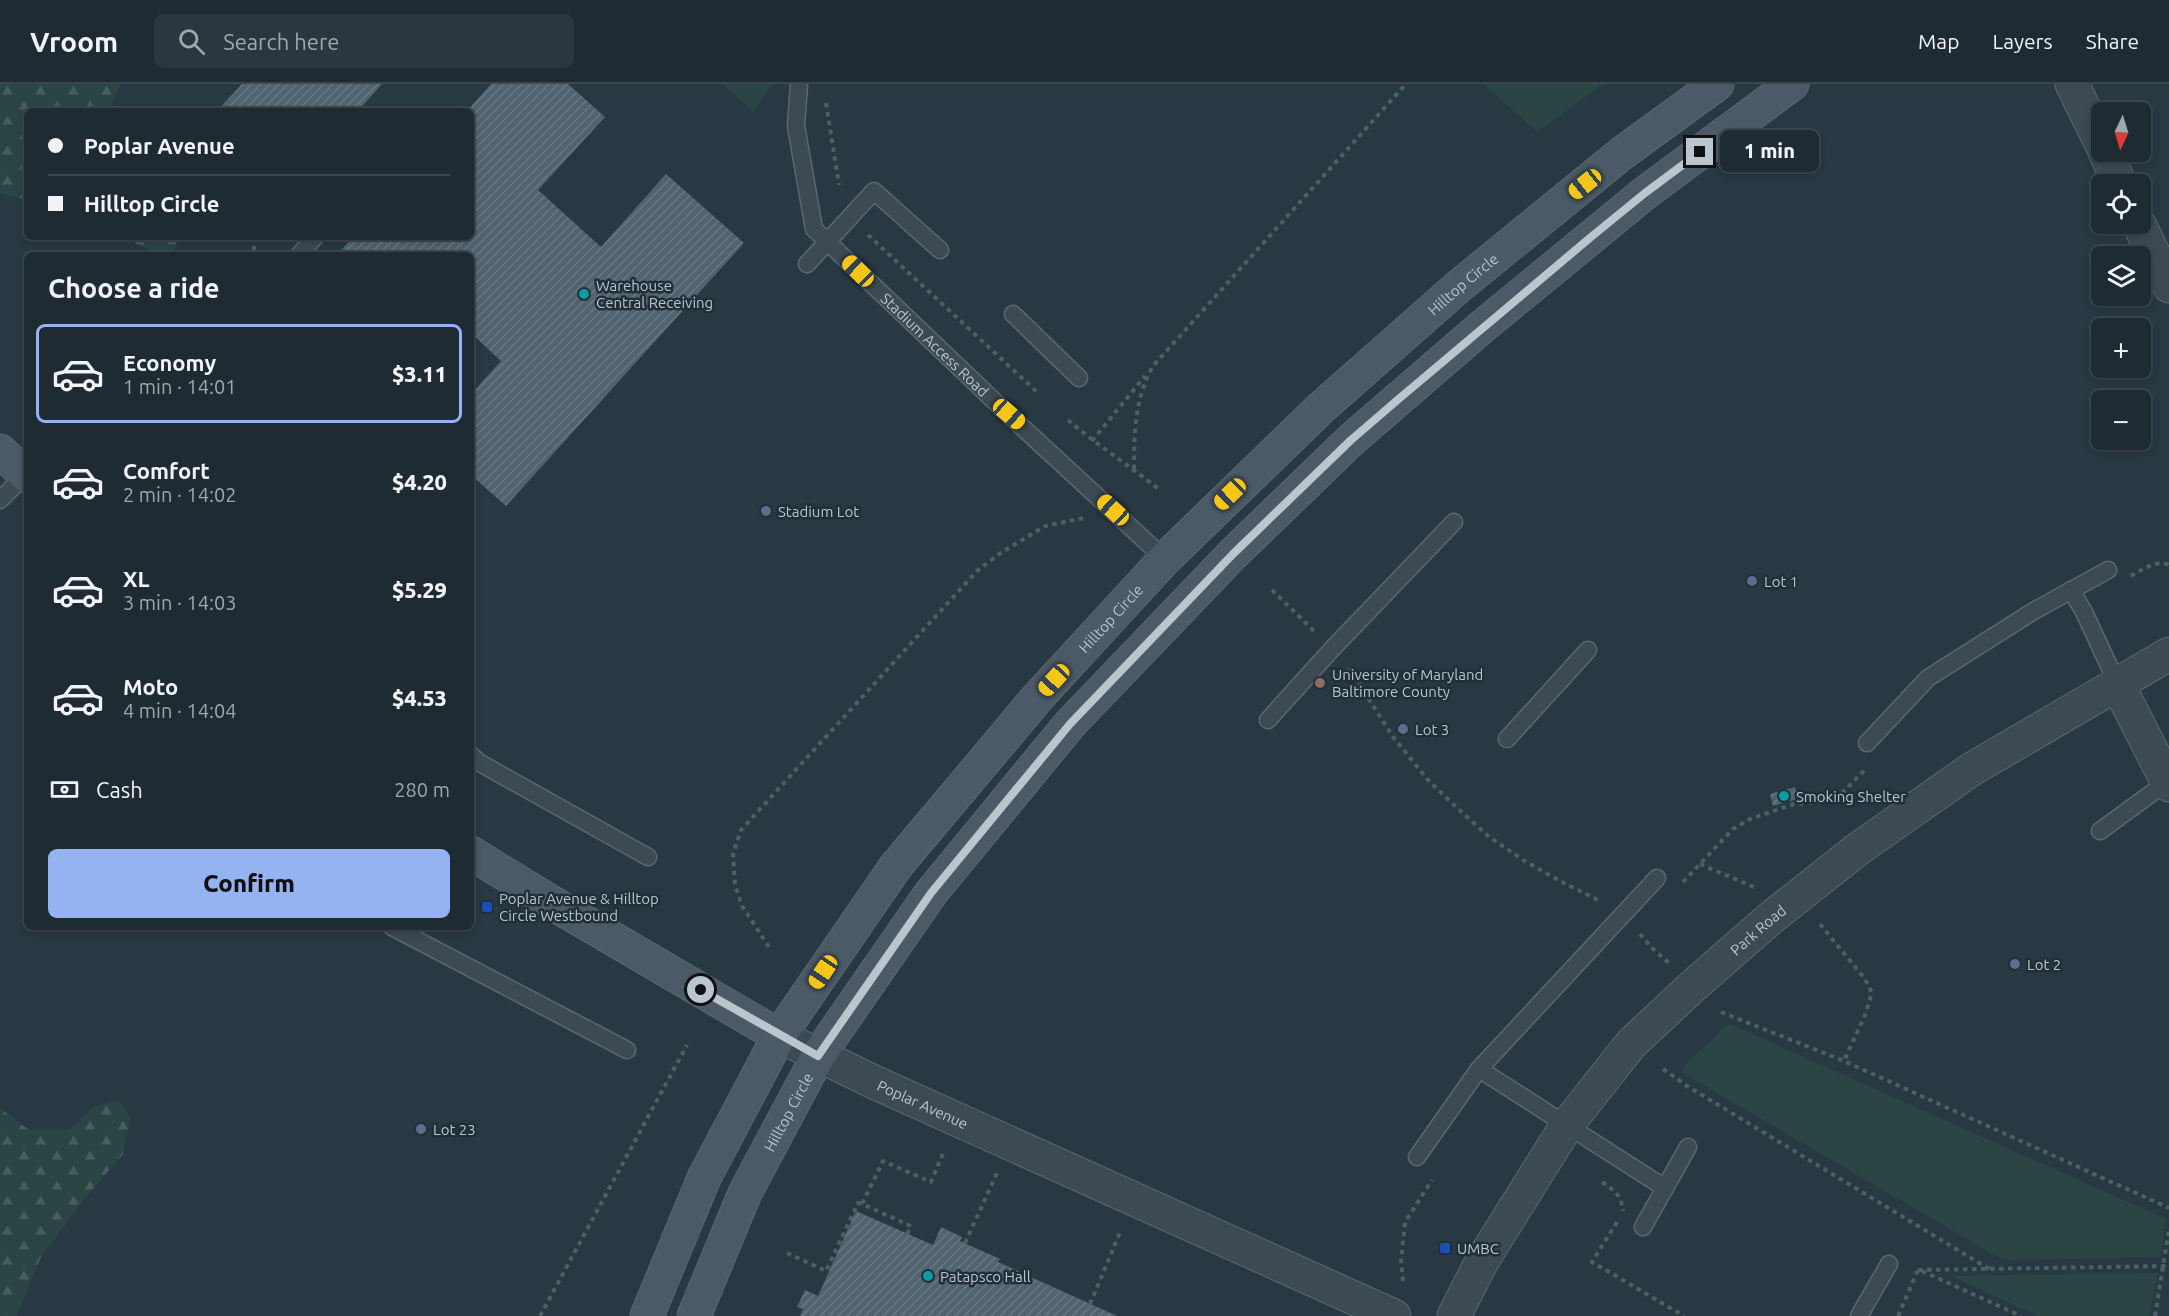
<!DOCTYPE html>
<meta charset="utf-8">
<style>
:root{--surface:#1e2b33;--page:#2b373f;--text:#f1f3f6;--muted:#a1a7ac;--line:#3c474e;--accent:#95b2f1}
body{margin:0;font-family:Ubuntu,sans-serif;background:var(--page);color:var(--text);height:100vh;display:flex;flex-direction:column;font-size:22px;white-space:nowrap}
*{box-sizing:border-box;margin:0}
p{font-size:20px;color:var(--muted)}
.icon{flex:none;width:33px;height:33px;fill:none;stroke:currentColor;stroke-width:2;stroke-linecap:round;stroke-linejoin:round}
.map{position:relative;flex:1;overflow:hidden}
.details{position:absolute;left:24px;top:168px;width:450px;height:678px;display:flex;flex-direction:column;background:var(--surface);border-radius:9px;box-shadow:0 3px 9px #0003,0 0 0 2px var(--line)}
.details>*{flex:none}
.guide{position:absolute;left:24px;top:24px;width:450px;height:132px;border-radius:9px;box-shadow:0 3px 9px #0003,0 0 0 2px var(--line);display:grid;align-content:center;height:132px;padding:0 24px;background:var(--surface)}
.needle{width:39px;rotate:184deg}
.fabs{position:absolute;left:2091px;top:18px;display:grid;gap:12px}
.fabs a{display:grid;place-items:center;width:60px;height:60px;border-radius:9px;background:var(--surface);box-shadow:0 3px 9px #0003,0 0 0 2px var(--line);font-size:30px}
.end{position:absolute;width:27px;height:27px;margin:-14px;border:8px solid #bac5cd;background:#111;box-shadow:0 0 0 3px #111}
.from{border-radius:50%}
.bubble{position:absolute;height:42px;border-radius:9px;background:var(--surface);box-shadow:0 3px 9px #0003,0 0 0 2px var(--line);font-size:20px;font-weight:800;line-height:42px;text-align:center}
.car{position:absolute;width:18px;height:36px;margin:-18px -9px;border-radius:8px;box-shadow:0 0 4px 2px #0007;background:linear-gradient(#f5c518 24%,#345 0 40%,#f5c518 0 76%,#345 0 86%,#f5c518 0)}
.guide b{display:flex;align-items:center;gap:21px;height:57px;font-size:22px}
.guide b+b{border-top:2px solid var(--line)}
.guide i{width:15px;height:15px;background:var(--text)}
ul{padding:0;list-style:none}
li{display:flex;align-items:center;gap:18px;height:99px;margin:0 12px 9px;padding:0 12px;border:3px solid transparent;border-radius:9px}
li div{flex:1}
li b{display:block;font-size:22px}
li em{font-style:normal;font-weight:800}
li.current{border-color:var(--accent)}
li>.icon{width:54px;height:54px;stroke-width:1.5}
h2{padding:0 24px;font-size:27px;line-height:72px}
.pay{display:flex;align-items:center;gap:15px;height:66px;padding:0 24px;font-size:22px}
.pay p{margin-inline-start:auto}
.cta{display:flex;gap:12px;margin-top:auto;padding:12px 24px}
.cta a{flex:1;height:69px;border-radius:9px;background:var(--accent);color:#111;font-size:24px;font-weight:800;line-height:69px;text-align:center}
header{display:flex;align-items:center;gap:36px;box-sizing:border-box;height:84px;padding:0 30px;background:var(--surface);border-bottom:2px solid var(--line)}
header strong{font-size:28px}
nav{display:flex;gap:33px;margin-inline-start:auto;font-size:21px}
.search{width:420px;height:54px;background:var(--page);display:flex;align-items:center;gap:15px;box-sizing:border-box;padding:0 21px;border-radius:9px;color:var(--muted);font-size:22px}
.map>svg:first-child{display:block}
.green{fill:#2a4543}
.forest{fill:url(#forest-firs)}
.building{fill:url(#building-hatch)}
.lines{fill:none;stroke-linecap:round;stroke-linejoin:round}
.lane-casing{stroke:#5b6871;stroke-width:19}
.street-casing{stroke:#5b6871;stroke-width:35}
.secondary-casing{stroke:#5b6871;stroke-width:35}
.path{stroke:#4b6261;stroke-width:4;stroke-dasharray:4.5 4.5;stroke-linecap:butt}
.lane{stroke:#3d4a53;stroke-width:16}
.street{stroke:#3d4a53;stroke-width:33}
.secondary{stroke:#4b5a66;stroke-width:33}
.route{stroke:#bac5cd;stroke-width:8}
.culture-dot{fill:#0f9aa8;stroke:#212f39;stroke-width:2}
.service-dot{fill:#5c6f8a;stroke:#212f39;stroke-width:2}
.education-dot{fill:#8d6e63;stroke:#212f39;stroke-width:2}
.transit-dot{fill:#1a4fb4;stroke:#212f39;stroke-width:2}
.labels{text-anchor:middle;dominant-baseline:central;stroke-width:5;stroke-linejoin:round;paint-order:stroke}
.street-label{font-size:15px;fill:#bac5cd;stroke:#212f39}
.poi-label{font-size:15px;fill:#bac5cd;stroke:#212f39;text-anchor:start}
</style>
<header>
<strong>Vroom</strong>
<div class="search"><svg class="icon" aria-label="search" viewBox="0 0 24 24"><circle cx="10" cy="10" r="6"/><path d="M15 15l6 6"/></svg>Search here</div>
<nav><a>Map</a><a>Layers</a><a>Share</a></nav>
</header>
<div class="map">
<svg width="2169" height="1232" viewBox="0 0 2169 1232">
<defs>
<pattern id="forest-firs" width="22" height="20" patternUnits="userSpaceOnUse" patternTransform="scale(1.5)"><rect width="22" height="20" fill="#2a4543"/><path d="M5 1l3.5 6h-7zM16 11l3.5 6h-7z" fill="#475e5d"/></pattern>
<pattern id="building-hatch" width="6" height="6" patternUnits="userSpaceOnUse" patternTransform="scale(1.5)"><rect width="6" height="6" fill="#51636f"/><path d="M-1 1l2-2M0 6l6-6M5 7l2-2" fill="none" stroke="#687882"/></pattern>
</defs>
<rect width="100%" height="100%" fill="#283944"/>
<g class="green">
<path d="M723,0H772L754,28Z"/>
<path d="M1484,0H1603L1537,48Z"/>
<path d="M1730,940L2166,1135L2161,1173L2003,1176L1686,991L1683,987L1685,981L1726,942Z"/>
<path d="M2158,1189L2149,1232H2038L1951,1192Z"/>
</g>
<g class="forest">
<path d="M0,0H121L112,19L113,27H27V116L0,109Z"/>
<path d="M122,153H178L173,171H160Z"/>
<path d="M118,1016L131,1033L123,1070L86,1113L41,1173L16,1232H0V1024L29,1046H69L94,1023Z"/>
</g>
<g class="building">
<path d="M242,0H382L358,27H217Z"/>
<path d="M491,0H568L605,33L538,106L601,163L666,90L744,159L506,422L471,391V310L501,277L471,249V171H337L353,153H471V27H467Z"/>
<path d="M1795,703L1798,715L1773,722L1770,710Z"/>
<path d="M856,1127L933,1161L941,1143L962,1153L960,1157L1000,1175L998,1178L1117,1232H800L803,1225L797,1223L805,1206L818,1212Z"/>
</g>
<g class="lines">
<g class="lane-casing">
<g id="lane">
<path id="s1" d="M799,0L796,42L814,145L1009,331L1165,475"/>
<path d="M299,171L315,153"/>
<path d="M807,180L874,107L940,166"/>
<path d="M1013,230L1079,294"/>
<path d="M0,416L26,390"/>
<path d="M2071,506L2084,528L2117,599"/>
<path d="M1268,636L1333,564L1454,438"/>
<path d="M1507,655L1588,566"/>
<path d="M1867,659L1928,594L2032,528L2108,486"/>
<path d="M471,671L480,679L648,773"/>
<path d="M2100,747L2167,698"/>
<path d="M392,843L627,966"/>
<path d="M1479,985L1665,1104"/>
<path d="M1417,1073L1479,985L1657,794"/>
<path d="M1643,1143L1688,1063"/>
<path d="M1859,1232L1889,1180"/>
</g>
</g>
<g class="street-casing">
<g id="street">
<path d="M2072,0L2102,61"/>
<path d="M2105,68L2120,100"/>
<path d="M2139,140L2169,202"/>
<path d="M2117,599L2169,701"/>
<path id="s2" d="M779,952L876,999L1394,1232"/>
<path id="s3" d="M1454,1232L1482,1177L1567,1041L1631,960L1693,902L1772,833L1858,765L1972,685L2169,570"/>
</g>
</g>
<g class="secondary-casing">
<g id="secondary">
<path d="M0,367L27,392"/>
<path d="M471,769L564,826L779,952"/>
<path id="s4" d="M647,1232L704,1094L779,952L896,782L1038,613L1165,475L1322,323L1458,203L1621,70L1717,0"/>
<path id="s5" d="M694,1232L745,1109L818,972L931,809L1070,640L1233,470L1351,356L1483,242L1645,109L1792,0"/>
</g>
</g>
<g class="path">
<path d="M826,19L839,101"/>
<path d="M868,151L1037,308"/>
<path d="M254,153V166L260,171"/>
<path d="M1068,336C1097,361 1130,382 1161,407"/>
<path d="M1092,357L1145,292"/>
<path d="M1134,385C1134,349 1135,313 1153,282L1406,0"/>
<path d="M2131,492C2142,486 2156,475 2169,481"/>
<path d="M1272,506L1315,548"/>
<path d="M1349,584L1393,653L1428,696L1455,722L1488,752L1523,776L1560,797L1600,817"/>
<path d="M1700,780L1756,804"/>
<path d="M1683,798L1733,745L1750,735L1794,720L1825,718L1844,707L1866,685"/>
<path d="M1820,840L1865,895L1872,909L1865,931L1844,977"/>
<path d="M1640,850L1652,864L1669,879"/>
<path d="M769,863L742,822L735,801L733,770L741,746L977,487L999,470L1045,442L1084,434"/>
<path d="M1721,928L1844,977L2169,1124"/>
<path d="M1663,985L1687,1002L1989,1185"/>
<path d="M1602,1098C1615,1107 1621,1111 1623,1127"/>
<path d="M1617,1138L1592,1178L1684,1232"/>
<path d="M907,1150L911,1142L862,1120L883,1077L931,1098L944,1067"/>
<path d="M965,1159L997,1089"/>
<path d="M787,1169L826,1187L858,1119L862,1120"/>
<path d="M1918,1186L2169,1182"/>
<path d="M1922,1187L2021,1232"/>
<path d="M1403,1197L1401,1177L1405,1138L1432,1096"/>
<path d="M1090,1220L1121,1146"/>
<path d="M540,1232L687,961"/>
<path d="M1898,1232L1918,1186"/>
<path d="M2155,1232L2169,1145"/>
</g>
<use href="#lane" class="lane"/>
<use href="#street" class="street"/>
<use href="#secondary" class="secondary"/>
</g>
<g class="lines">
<path class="route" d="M701,906L818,972L931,809L1028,691L1070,640L1233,470L1351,356L1401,313L1591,153L1645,109L1700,68"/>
</g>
<g class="culture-dot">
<circle cx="584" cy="210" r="6"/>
<circle cx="1784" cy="712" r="6"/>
<circle cx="928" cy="1192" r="6"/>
</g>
<g class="service-dot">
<circle cx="766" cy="427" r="6"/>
<circle cx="1752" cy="497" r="6"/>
<circle cx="1403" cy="645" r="6"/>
<circle cx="2015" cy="880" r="6"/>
<circle cx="421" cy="1045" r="6"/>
</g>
<circle class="education-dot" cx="1320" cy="599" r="6"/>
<g class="transit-dot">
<rect x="481" y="817" width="12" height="12" rx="3"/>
<rect x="1439" y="1158" width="12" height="12" rx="3"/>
</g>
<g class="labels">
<g class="street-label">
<text stroke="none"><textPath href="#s4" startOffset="1330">Hilltop Circle</textPath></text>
<text stroke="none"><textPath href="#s1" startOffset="314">Stadium Access Road</textPath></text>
<text stroke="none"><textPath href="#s4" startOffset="844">Hilltop Circle</textPath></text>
<text stroke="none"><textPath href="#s3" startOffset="496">Park Road</textPath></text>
<text stroke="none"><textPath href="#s2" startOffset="159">Poplar Avenue</textPath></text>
<text stroke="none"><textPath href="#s5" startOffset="225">Hilltop Circle</textPath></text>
</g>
<g class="poi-label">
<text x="596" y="201">Warehouse<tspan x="596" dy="17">Central Receiving</tspan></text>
<text x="778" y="427">Stadium Lot</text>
<text x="1764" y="497">Lot 1</text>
<text x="1332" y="590">University of Maryland<tspan x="1332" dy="17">Baltimore County</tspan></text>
<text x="1415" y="645">Lot 3</text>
<text x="1796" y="712">Smoking Shelter</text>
<text x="499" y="814">Poplar Avenue &amp; Hilltop<tspan x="499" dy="17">Circle Westbound</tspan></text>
<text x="2027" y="880">Lot 2</text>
<text x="433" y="1045">Lot 23</text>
<text x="1457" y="1164">UMBC</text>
<text x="940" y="1192">Patapsco Hall</text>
</g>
</g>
</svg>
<div class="fabs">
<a><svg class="needle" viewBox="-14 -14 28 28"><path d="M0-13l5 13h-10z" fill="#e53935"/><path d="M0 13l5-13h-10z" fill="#a1a7ac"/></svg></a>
<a><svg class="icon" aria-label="locate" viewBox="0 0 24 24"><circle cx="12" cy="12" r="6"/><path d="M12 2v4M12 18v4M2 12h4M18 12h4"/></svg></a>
<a><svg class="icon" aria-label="layers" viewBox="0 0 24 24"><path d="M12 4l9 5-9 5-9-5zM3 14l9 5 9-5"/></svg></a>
<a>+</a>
<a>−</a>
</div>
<i class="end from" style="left:701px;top:906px"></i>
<i class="end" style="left:1700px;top:68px"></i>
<div class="bubble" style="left:1720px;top:46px;width:99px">1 min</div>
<i class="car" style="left:1585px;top:100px;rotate:231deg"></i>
<i class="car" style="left:858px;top:187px;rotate:314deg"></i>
<i class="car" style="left:1009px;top:330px;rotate:131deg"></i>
<i class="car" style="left:1230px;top:410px;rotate:226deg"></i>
<i class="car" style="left:1113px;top:426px;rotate:313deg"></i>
<i class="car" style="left:1054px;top:596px;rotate:223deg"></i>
<i class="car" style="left:823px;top:888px;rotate:214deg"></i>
<div class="guide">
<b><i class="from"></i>Poplar Avenue</b>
<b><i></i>Hilltop Circle</b>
</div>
<section class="details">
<h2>Choose a ride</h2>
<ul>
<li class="current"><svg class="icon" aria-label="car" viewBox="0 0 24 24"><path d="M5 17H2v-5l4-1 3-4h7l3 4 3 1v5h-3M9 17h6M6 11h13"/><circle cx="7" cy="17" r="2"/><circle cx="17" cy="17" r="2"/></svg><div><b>Economy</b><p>1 min · 14:01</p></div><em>$3.11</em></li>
<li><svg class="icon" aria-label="car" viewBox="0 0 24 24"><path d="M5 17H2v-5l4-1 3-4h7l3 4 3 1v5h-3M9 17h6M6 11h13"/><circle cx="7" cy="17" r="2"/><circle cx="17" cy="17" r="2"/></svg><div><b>Comfort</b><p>2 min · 14:02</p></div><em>$4.20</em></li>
<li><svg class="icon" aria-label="car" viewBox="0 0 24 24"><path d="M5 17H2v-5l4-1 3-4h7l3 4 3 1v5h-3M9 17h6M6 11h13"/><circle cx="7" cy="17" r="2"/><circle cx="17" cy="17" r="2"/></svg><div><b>XL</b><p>3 min · 14:03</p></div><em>$5.29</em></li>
<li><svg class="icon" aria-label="car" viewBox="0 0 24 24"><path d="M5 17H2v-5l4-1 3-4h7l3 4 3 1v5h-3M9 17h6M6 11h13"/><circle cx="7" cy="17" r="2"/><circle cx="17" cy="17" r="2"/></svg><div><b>Moto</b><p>4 min · 14:04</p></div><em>$4.53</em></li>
</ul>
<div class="pay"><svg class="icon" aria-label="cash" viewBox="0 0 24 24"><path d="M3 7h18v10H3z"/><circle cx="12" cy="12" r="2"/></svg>Cash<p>280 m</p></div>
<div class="cta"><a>Confirm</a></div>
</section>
</div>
